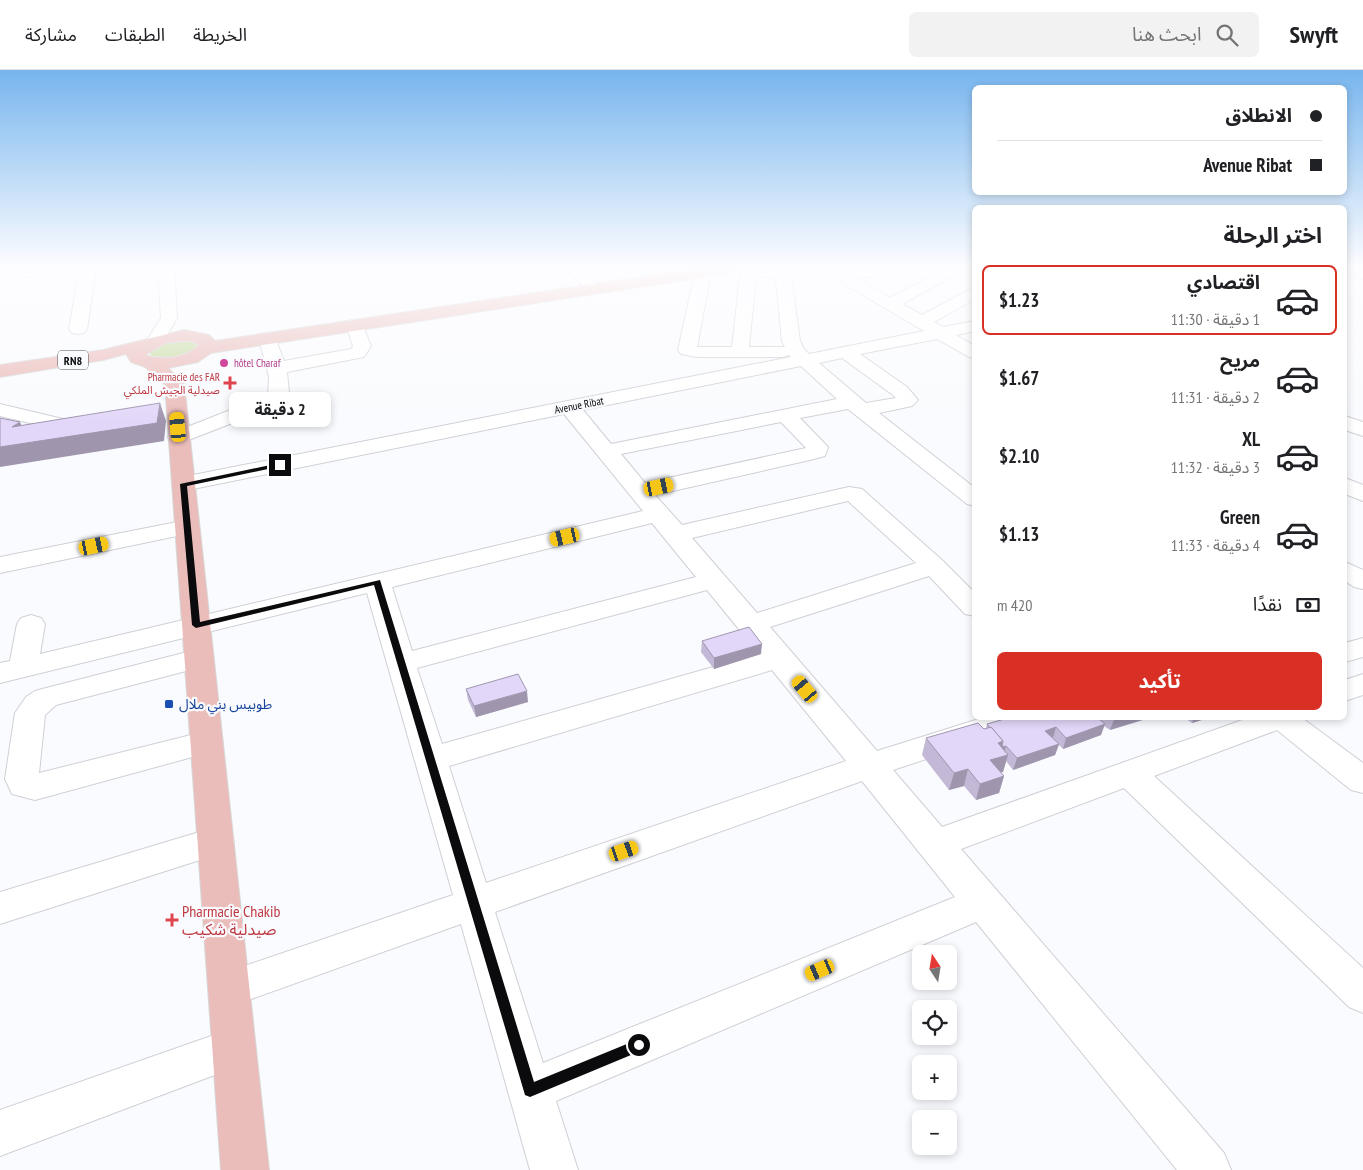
<!DOCTYPE html>
<html lang="ar">
<meta charset="utf-8">
<style>
:root{--surface:#fff;--page:#f2f2f2;--text:#202124;--muted:#757577;--line:#e0e0e0;--accent:#d93025}
body{margin:0;font-family:"PT Sans Narrow","Noto Sans Arabic",sans-serif;background:var(--page);color:var(--text);direction:rtl;height:100vh;display:flex;flex-direction:column;font-size:19px;white-space:nowrap}
*{box-sizing:border-box;margin:0}
p{font-size:16px;color:var(--muted)}
.icon{flex:none;width:28px;height:28px;fill:none;stroke:currentColor;stroke-width:2;stroke-linecap:round;stroke-linejoin:round}
.map{position:relative;flex:1;overflow:hidden;direction:ltr}
.drawer{position:absolute;left:972px;top:135px;width:375px;height:515px;display:flex;flex-direction:column;background:var(--surface);border-radius:8px;box-shadow:0 2px 8px #0003;direction:rtl}
.drawer>*{flex:none}
.hud{position:absolute;left:972px;top:15px;width:375px;height:110px;border-radius:8px;box-shadow:0 2px 8px #0003;direction:rtl;display:grid;align-content:center;height:110px;padding:0 25px;background:var(--surface)}
.needle{width:32px;rotate:348deg}
.fabs{position:absolute;left:912px;top:875px;display:grid;gap:10px}
.fabs a{display:grid;place-items:center;width:45px;height:45px;border-radius:8px;background:var(--surface);box-shadow:0 2px 8px #0003;font-size:25px}
.end{position:absolute;width:22px;height:22px;margin:-11px;border:6px solid #0b0b0d;background:#fff;box-shadow:0 0 0 2px #fff}
.from{border-radius:50%}
.bubble{position:absolute;height:35px;border-radius:8px;background:var(--surface);box-shadow:0 2px 8px #0003;font-size:16px;font-weight:700;line-height:35px;text-align:center;direction:rtl}
.car{position:absolute;width:15px;height:30px;margin:-15px -8px;border-radius:6px;box-shadow:0 0 4px 1px #0007;background:linear-gradient(#f5c518 24%,#345 0 40%,#f5c518 0 76%,#345 0 86%,#f5c518 0)}
.hud b{display:flex;align-items:center;gap:18px;height:48px;font-size:19px}
.hud b+b{border-top:1px solid var(--line)}
.hud i{width:12px;height:12px;background:var(--text)}
ul{padding:0;list-style:none}
li{display:flex;align-items:center;gap:15px;height:70px;margin:0 10px 8px;padding:0 15px;border:2px solid transparent;border-radius:8px}
li div{flex:1}
li b{display:block;font-size:19px}
li em{font-style:normal;font-weight:700}
li.selected{border-color:var(--accent)}
li>.icon{width:45px;height:45px;stroke-width:1.5}
h2{padding:0 25px;font-size:22px;line-height:60px}
.pay{display:flex;align-items:center;gap:12px;height:55px;padding:0 25px;font-size:19px}
.pay p{margin-inline-start:auto}
.action{display:flex;gap:10px;margin-top:auto;padding:10px 25px}
.action a{flex:1;height:58px;border-radius:8px;background:var(--accent);color:#fff;font-size:20px;font-weight:700;line-height:58px;text-align:center}
header{display:flex;align-items:center;gap:30px;box-sizing:border-box;height:70px;padding:0 25px;background:var(--surface);border-bottom:1px solid var(--line)}
header strong{font-size:24px}
nav{display:flex;gap:28px;margin-inline-start:auto;font-size:18px}
.search{width:350px;height:45px;background:var(--page);display:flex;align-items:center;gap:12px;box-sizing:border-box;padding:0 18px;border-radius:8px;color:var(--muted);font-size:19px}
.map>svg:first-child{display:block}
.green{fill:#c7daa1}
.lines{fill:none;stroke-linecap:round;stroke-linejoin:round}
.minor-casing{stroke:#cfd0d5;stroke-width:2}
.major-casing{stroke:#d8d8d8;stroke-width:2}
.minor{fill:#fff;fill-rule:evenodd}
.major{fill:#eabcba;fill-rule:evenodd}
.wall{fill:#c3b9d6}
.shaded-wall{fill:#9f96ae}
.building{fill:#e3d7f9;stroke:#9f96ae}
.route{fill:#0b0b0d}
.hotel-dot{fill:#d1479c;stroke:#fafbfe;stroke-width:2}
.health-dot{fill:#e0444e;stroke:#fafbfe;stroke-width:2}
.transit-dot{fill:#1a4fb4;stroke:#fafbfe;stroke-width:2}
.labels{text-anchor:middle;dominant-baseline:central;stroke-width:4.5;stroke-linejoin:round;paint-order:stroke}
.far-hotel-label{font-size:11px;fill:#b23c85;stroke:#fafbfe;text-anchor:start}
.far-health-label{font-size:11px;fill:#be3a42;stroke:#fafbfe;text-anchor:end}
.far-street-label{font-size:11px;fill:#0b0b0d;stroke:#fafbfe}
.shield{fill:#fafbfe;stroke:#535355;stroke-width:1}
.shield-label{font-size:12px;font-weight:bold;fill:#0b0b0d}
.transit-label{font-size:14px;fill:#164399;stroke:#fafbfe;text-anchor:start}
.near-health-label{font-size:16px;fill:#be3a42;stroke:#fafbfe;text-anchor:start}
</style>
<header>
<strong>Swyft</strong>
<div class="search"><svg class="icon" aria-label="search" viewBox="0 0 24 24"><circle cx="10" cy="10" r="6"/><path d="M15 15l6 6"/></svg>ابحث هنا</div>
<nav><a>الخريطة</a><a>الطبقات</a><a>مشاركة</a></nav>
</header>
<div class="map">
<svg width="1363" height="1100" viewBox="0 0 1363 1100">
<rect width="100%" height="100%" fill="#fafbfe"/>
<path class="green" d="M204,270L192,283L170,288L152,286L147,281L162,271Z"/>
<g class="lines">
<g class="minor-casing">
<g id="minor">
<path d="M30,198H55C49,205 32,208 24,206L21,203L24,200Z"/>
<path d="M80,198H96L87,259L84,263L78,264L72,263L69,259Z"/>
<path d="M158,198H174L177,248L162,274L156,275L150,274L147,270L161,248Z"/>
<path d="M566,198H582L596,213L593,216H583Z"/>
<path d="M705,198L711,202L697,277H732L741,198C757,198 780,194 791,208L800,271L804,279L809,284L924,261L822,201L819,198H838L845,202L869,198H902L899,201L858,209L890,228L946,198H965L962,201L902,234L922,245L975,217V229L934,252L943,257L975,251V261L956,265L975,276V288L969,287L937,269L860,284L907,317L918,330L912,336L879,343L975,418V436L967,434L848,339L800,348L828,377L825,386L810,390L655,425L682,455L849,417L862,419L943,491L975,523V546L965,544L929,506L770,557L877,681L982,648H1030L1026,656L893,700L942,757L1248,648H1302L1363,693V723L1351,720L1277,660L1154,706L1363,898V943L1349,937L1124,718L961,779L1224,1083L1231,1100H1177L976,852L556,1031L578,1100H530L461,854L229,937L215,932L209,919L215,906L453,825L367,523L0,613V593L10,591L17,554L21,548L31,545L41,548L45,554L40,584L643,441L564,344L183,421L175,419L172,414L175,409L183,407L791,287L789,285L782,287H697L681,284L678,280L695,202L698,199ZM756,206L769,207L776,210L782,271L785,277H749ZM842,288L893,325L896,328L866,333L819,293ZM801,296L837,329L611,374L583,340ZM781,352L806,378L645,413L621,384ZM848,431L916,493L757,543L692,468ZM652,453L696,507L412,581L392,517ZM707,520L759,584L442,674L417,598ZM772,600L846,691L486,813L449,696ZM862,711L955,827L543,993L495,842Z"/>
<path d="M1345,198L1363,199V209L1345,203Z"/>
<path d="M355,250L361,251L371,276L364,287L287,302L289,323L284,333L186,371L179,373L172,371L168,367L172,363L268,325L269,307L259,269L262,265L268,264L274,265L284,291L351,279L353,276L346,255L349,251Z"/>
<path d="M0,334L88,355L91,359L88,363L81,365L0,346Z"/>
<path d="M1345,346L1363,352V366L1345,360Z"/>
<path d="M1345,408L1363,415V431L1345,424Z"/>
<path d="M187,450L196,452L199,457L196,462L0,503V487Z"/>
<path d="M1345,492L1363,500V519L1354,517L1345,511Z"/>
<path d="M1363,568V587L1345,592V573Z"/>
<path d="M199,579L209,581L213,588L209,595L56,635L45,645L39,703L207,661L218,664L223,672L218,680L35,730L12,724L5,709L15,643L26,627L35,621L46,618Z"/>
<path d="M1363,604V625L1345,631V610Z"/>
<path d="M216,757L228,761L234,771L228,781L0,854V822Z"/>
<path d="M234,958L249,964L255,978L249,992L0,1086V1040Z"/>
</g>
</g>
<g class="major-casing">
<path id="major" d="M700,198H738L735,201L730,203L211,283L198,292L168,298L184,313L269,1100H221L165,315L145,297L131,292L126,284L103,290L0,307V295L103,280L184,260L209,265L215,271ZM184,271H192L199,275C186,289 162,290 145,285L166,273Z"/>
</g>
<use href="#minor" class="minor"/>
<use href="#major" class="major"/>
</g>
<g class="wall">
<path d="M702,571L761,584L714,599L701,582Z"/>
<path d="M466,619L528,632L476,647L468,630Z"/>
<path d="M1008,648H1149L1110,660L1104,656L1101,665L1063,679L1059,675L1055,685L1013,700L1006,691L1003,702H1000L1004,706L999,723L976,730L964,716L949,720L922,685L926,668L984,659H986L987,654Z"/>
<path d="M1185,648H1208L1192,653Z"/>
</g>
<g class="shaded-wall">
<path d="M160,333L166,351L164,371L0,397V377L12,357L20,352L28,371Z"/>
<path d="M762,574L761,584L714,599V588Z"/>
<path d="M527,621L528,632L476,647L474,636Z"/>
<path d="M1119,648H1149L1110,660L1114,649Z"/>
<path d="M1194,648H1208L1192,653Z"/>
<path d="M1105,654L1101,665L1063,679L1066,668Z"/>
<path d="M1056,657L1053,668L1045,661Z"/>
<path d="M1003,671L1006,676L1003,686L1008,685L1003,702L985,707L990,690L998,673Z"/>
<path d="M1059,674L1055,685L1013,700L1017,688Z"/>
<path d="M968,699L964,716L949,720L954,703Z"/>
<path d="M1004,706L999,723L976,730L980,714Z"/>
</g>
<g class="building">
<path d="M160,333L157,353L0,377V348L20,352L12,357Z"/>
<path d="M749,557L762,574L714,588L702,571Z"/>
<path d="M518,604L527,621L474,636L466,619Z"/>
<path d="M1008,648H1098L1105,654L1066,668L1056,657L1045,661L1059,674L1017,688L1006,676L1002,677L1003,671L991,657L990,658L987,654Z"/>
<path d="M978,653L984,659L991,657L1003,671L998,673L1008,685L990,690L1004,706L980,714L968,699L954,703L926,668Z"/>
</g>
<linearGradient id="sky" x2="0" y2="1"><stop stop-color="#77b5ee"/><stop offset="0.56" stop-color="#fdfdff"/><stop offset="1" stop-color="#fdfdff" stop-opacity="0"/></linearGradient>
<rect width="1363" height="352" fill="url(#sky)"/>
<path class="route" d="M280,393L282,394V396L187,416L200,552L380,510L534,1012L639,969L643,971L645,975L643,980L530,1027L525,1025L374,515L196,558L192,555L180,414Z"/>
<circle class="hotel-dot" cx="224" cy="293" r="5"/>
<g class="health-dot">
<path d="M227.5 305.5h5v5h5v5h-5v5h-5v-5h-5v-5h5z"/>
<path d="M169.5 842.5h5v5h5v5h-5v5h-5v-5h-5v-5h5z"/>
</g>
<rect class="transit-dot" x="164" y="629" width="10" height="10" rx="2.5"/>
<g class="labels">
<g class="far-hotel-label">
<text x="234" y="293">hôtel Charaf</text>
</g>
<g class="far-health-label">
<text x="220" y="307">Pharmacie des FAR<tspan x="220" dy="13">صيدلية الجيش الملكي</tspan></text>
</g>
<g class="far-street-label">
<text transform="translate(579 335) rotate(-11)">Avenue Ribat</text>
</g>
<rect class="shield" x="58" y="280.5" width="30" height="19" rx="4"/>
<g class="shield-label">
<text x="73" y="290">RN8</text>
</g>
<g class="transit-label">
<text x="179" y="634">طوبيس بني ملال</text>
</g>
<g class="near-health-label">
<text x="182" y="841">Pharmacie Chakib<tspan x="182" dy="18">صيدلية شكيب</tspan></text>
</g>
</g>
</svg>
<div class="fabs">
<a><svg class="needle" viewBox="-14 -14 28 28"><path d="M0-13l5 13h-10z" fill="#e53935"/><path d="M0 13l5-13h-10z" fill="#757577"/></svg></a>
<a><svg class="icon" aria-label="locate" viewBox="0 0 24 24"><circle cx="12" cy="12" r="6"/><path d="M12 2v4M12 18v4M2 12h4M18 12h4"/></svg></a>
<a>+</a>
<a>−</a>
</div>
<i class="end from" style="left:639px;top:975px"></i>
<i class="end" style="left:280px;top:395px"></i>
<div class="bubble" style="left:229px;top:322px;width:102px">2 دقيقة</div>
<i class="car" style="left:178px;top:357px;rotate:355deg"></i>
<i class="car" style="left:659px;top:417px;rotate:78deg"></i>
<i class="car" style="left:565px;top:467px;rotate:257deg"></i>
<i class="car" style="left:94px;top:476px;rotate:78deg"></i>
<i class="car" style="left:805px;top:619px;rotate:320deg"></i>
<i class="car" style="left:624px;top:781px;rotate:71deg"></i>
<i class="car" style="left:820px;top:900px;rotate:247deg"></i>
<div class="hud">
<b><i class="from"></i>الانطلاق</b>
<b><i></i>Avenue Ribat</b>
</div>
<section class="drawer">
<h2>اختر الرحلة</h2>
<ul>
<li class="selected"><svg class="icon" aria-label="car" viewBox="0 0 24 24"><path d="M5 17H2v-5l4-1 3-4h7l3 4 3 1v5h-3M9 17h6M6 11h13"/><circle cx="7" cy="17" r="2"/><circle cx="17" cy="17" r="2"/></svg><div><b>اقتصادي</b><p>1 دقيقة · 11:30</p></div><em>$1.23</em></li>
<li><svg class="icon" aria-label="car" viewBox="0 0 24 24"><path d="M5 17H2v-5l4-1 3-4h7l3 4 3 1v5h-3M9 17h6M6 11h13"/><circle cx="7" cy="17" r="2"/><circle cx="17" cy="17" r="2"/></svg><div><b>مريح</b><p>2 دقيقة · 11:31</p></div><em>$1.67</em></li>
<li><svg class="icon" aria-label="car" viewBox="0 0 24 24"><path d="M5 17H2v-5l4-1 3-4h7l3 4 3 1v5h-3M9 17h6M6 11h13"/><circle cx="7" cy="17" r="2"/><circle cx="17" cy="17" r="2"/></svg><div><b>XL</b><p>3 دقيقة · 11:32</p></div><em>$2.10</em></li>
<li><svg class="icon" aria-label="car" viewBox="0 0 24 24"><path d="M5 17H2v-5l4-1 3-4h7l3 4 3 1v5h-3M9 17h6M6 11h13"/><circle cx="7" cy="17" r="2"/><circle cx="17" cy="17" r="2"/></svg><div><b>Green</b><p>4 دقيقة · 11:33</p></div><em>$1.13</em></li>
</ul>
<div class="pay"><svg class="icon" aria-label="cash" viewBox="0 0 24 24"><path d="M3 7h18v10H3z"/><circle cx="12" cy="12" r="2"/></svg>نقدًا<p>420 m</p></div>
<div class="action"><a>تأكيد</a></div>
</section>
</div>
